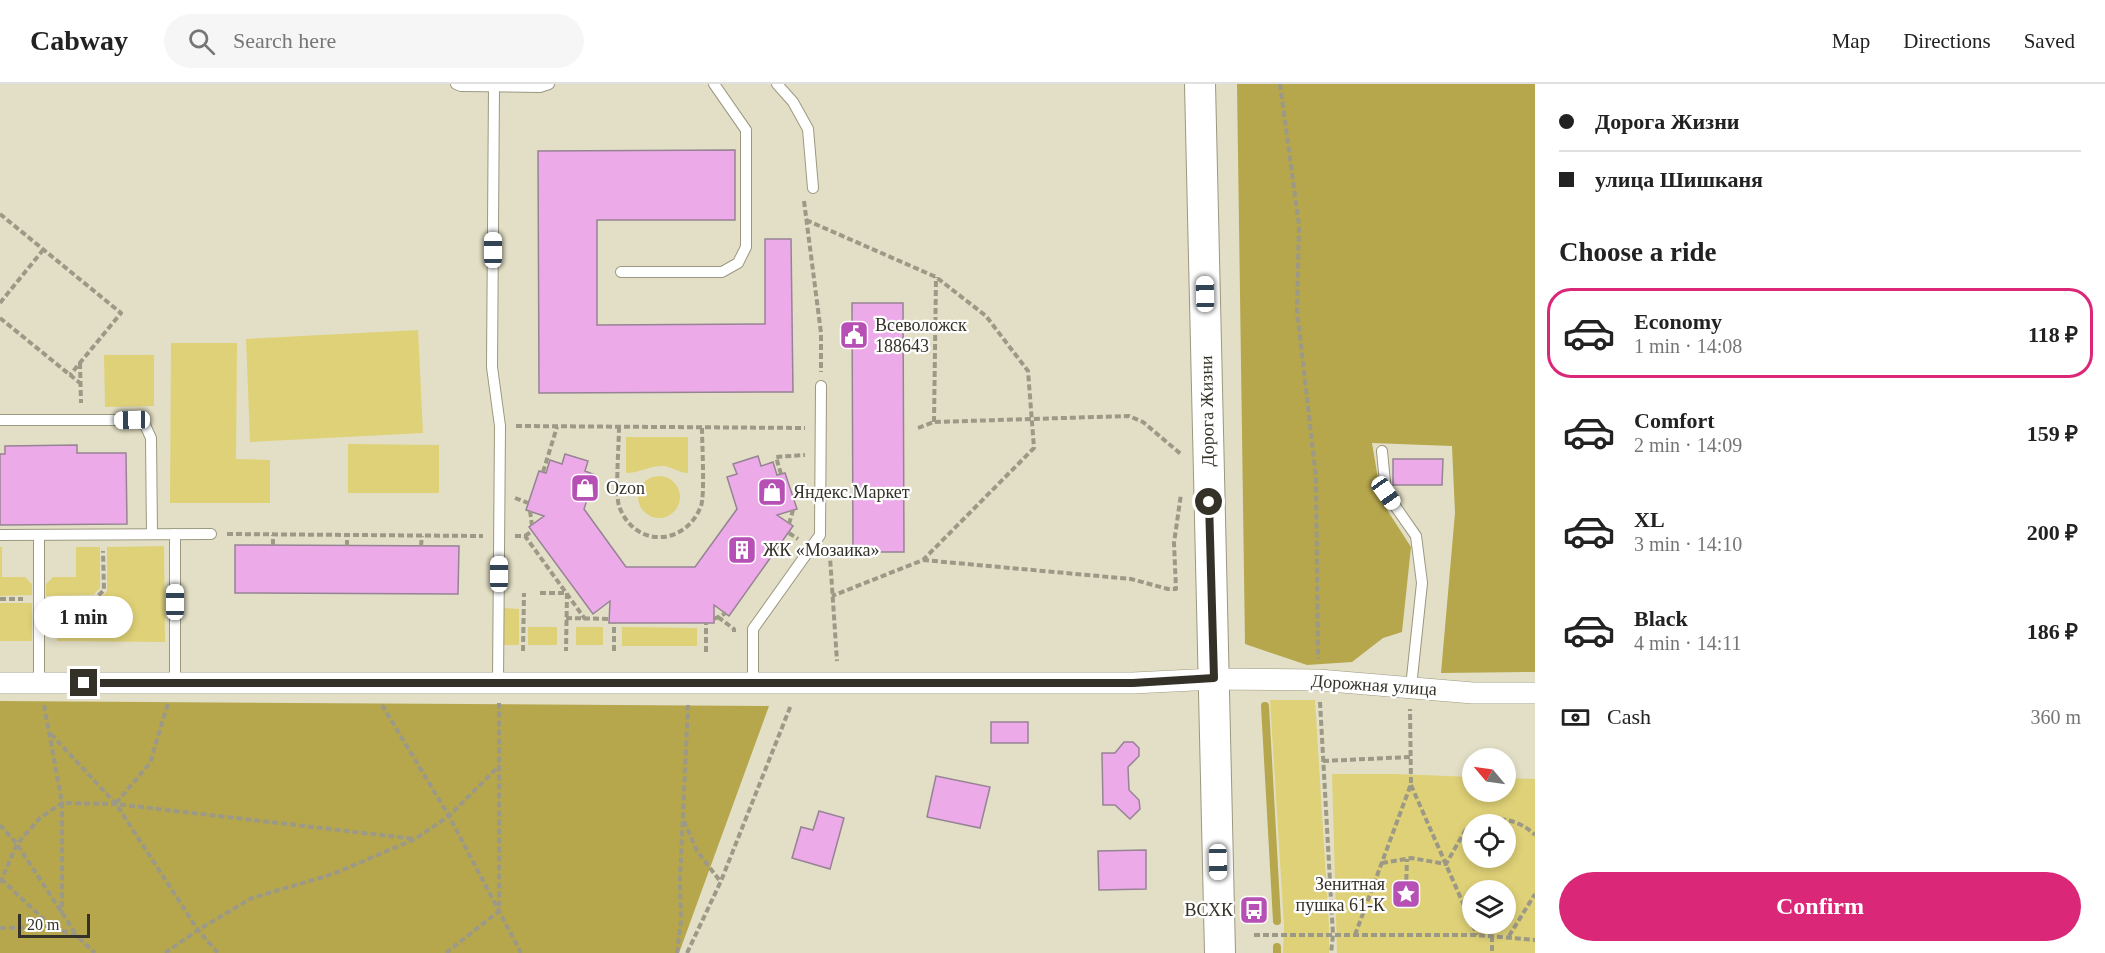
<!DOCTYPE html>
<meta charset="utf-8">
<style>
:root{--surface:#fff;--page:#f6f6f6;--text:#222;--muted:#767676;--line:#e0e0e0;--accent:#db2777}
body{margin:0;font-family:Georgia,serif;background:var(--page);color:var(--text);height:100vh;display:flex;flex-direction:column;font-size:22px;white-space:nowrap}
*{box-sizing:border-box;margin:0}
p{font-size:20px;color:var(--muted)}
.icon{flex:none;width:33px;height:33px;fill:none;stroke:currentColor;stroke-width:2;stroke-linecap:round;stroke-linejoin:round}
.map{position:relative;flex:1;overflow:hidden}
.panel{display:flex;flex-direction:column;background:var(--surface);width:570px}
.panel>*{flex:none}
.top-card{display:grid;align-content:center;height:132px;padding:0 24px;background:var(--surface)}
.needle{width:39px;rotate:299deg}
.tools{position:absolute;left:1462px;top:664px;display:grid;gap:12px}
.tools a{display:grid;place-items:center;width:54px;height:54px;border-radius:50%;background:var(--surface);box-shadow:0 3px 9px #0003;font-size:30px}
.scale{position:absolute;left:18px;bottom:15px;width:72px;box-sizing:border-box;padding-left:6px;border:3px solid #343228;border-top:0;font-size:16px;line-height:21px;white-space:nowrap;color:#343228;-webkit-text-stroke:4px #fff;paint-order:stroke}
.end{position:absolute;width:27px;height:27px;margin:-14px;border:8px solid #343228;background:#fff;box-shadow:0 0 0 3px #fff}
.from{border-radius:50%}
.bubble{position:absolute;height:42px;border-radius:21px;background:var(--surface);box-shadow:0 3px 9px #0003;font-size:20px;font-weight:600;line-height:42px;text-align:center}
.car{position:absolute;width:18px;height:36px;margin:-18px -9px;border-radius:8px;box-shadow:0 0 4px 2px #0007;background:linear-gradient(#fff 24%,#345 0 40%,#fff 0 76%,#345 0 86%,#fff 0)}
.top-card b{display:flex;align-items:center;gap:21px;height:57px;font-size:22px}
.top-card b+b{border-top:2px solid var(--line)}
.top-card i{width:15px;height:15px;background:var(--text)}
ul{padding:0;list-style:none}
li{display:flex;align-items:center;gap:18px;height:90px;margin:0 12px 9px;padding:0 12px;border:3px solid transparent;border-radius:24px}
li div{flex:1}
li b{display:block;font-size:22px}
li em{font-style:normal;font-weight:600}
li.selected{border-color:var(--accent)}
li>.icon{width:54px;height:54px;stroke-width:1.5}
h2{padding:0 24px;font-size:27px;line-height:72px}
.pay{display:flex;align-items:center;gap:15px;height:66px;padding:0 24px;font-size:22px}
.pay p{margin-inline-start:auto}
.button{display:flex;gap:12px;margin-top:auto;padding:12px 24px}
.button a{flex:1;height:69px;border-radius:36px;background:var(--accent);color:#fff;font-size:24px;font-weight:600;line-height:69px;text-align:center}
header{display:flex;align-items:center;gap:36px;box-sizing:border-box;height:84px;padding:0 30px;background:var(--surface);border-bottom:2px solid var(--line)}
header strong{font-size:28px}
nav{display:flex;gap:33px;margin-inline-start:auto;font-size:21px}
.search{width:420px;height:54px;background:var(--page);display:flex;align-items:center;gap:15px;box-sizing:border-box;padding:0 21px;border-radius:33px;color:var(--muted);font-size:22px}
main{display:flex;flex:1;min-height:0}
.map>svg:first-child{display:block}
.green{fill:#dfd177;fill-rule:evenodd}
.forest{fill:#b6a74d}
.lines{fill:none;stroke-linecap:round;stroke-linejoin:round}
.stream{stroke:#b6a74d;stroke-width:8}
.building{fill:#ecaae9;stroke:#968394;stroke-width:1.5}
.service-casing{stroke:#9b9880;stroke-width:12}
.minor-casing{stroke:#9b9880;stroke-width:22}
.secondary-casing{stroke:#9b9880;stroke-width:32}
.path{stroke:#9c9986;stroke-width:4;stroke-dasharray:6 3;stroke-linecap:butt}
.service{stroke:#fff;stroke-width:10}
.minor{stroke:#fff;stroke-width:21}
.secondary{stroke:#fff;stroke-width:30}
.route{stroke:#343228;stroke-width:8}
.labels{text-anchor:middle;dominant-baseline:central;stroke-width:4.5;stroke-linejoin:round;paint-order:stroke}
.poi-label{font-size:18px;fill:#343228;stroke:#fff;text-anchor:start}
.street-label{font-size:18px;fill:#343228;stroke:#fff}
</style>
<header>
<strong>Cabway</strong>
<div class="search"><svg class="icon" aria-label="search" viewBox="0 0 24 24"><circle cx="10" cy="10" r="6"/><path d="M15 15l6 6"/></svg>Search here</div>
<nav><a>Map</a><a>Directions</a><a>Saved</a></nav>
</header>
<main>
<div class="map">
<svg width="1535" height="869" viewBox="0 0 1535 869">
<rect width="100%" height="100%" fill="#e3dfc6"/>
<g class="green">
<path d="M418,246L423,349L250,358L246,255Z"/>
<path d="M171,259H237L236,375L270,376V419H170Z"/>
<path d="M104,271H154V322L105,323Z"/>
<path d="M626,353H688V389C679,389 674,384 665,382C650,381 640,389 626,389Z"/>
<path d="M348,360L439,361V409H348Z"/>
<circle cx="659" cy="413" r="21"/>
<path d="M164,462L165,558L57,557V546H46V519H97L107,507V463Z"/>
<path d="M0,463H2V493H25L32,500V511L0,512Z"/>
<path d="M76,463H100V504L93,511L46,512V500L53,493H76Z"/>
<rect x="0" y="519" width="32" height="38"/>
<path d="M504,524L519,525V561H504Z"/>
<rect x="528" y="543" width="29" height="18"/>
<rect x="576" y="543" width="27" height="18"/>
<path d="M622,543L697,544V562H622Z"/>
<path d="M1270,616H1315L1329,842V869H1283L1284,842Z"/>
<path d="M1332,690H1396L1473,693V708H1506V694L1535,695V869H1337ZM1473,741H1506V774H1473ZM1473,807H1506V840H1473Z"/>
</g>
<g class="forest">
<path d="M1237,0H1535V588L1441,589L1455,429L1452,362L1372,359L1382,418L1411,463L1402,548L1383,554L1352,578L1307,581L1245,560Z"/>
<path d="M0,617L769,622L679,869H0Z"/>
</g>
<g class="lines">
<g class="stream">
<path d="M1265,622L1277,837"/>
<path d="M1277,869V863"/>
</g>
</g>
<g class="building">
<path d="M735,66V136H597V241L765,240V155H791L793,308L539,309L538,67Z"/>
<path d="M852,219H903L904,468H853Z"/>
<path d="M77,361V369H126L127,440L0,441V370H5V362Z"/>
<path d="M565,370L588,377L585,387L595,391L584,425L626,483H695L737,425L727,393L737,390L733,380L758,372L761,382L773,378L777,391L785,389L797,425L777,431L793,442L729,532L714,521V539H609L610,517L593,530L529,443L544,432L526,426L539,387L546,389L550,376L562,380Z"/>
<path d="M1393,375H1443L1442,401H1393Z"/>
<path d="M235,461L459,462L458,510L235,509Z"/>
<rect x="991" y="638" width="37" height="21"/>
<path d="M1124,658H1133L1139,664V672L1128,683L1129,706L1139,716L1140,725L1130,735L1115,721H1103L1102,669H1115Z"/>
<path d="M936,692L990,703L980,744L927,733Z"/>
<path d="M819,727L844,734L830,785L792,774L801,743L813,746Z"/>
<path d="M1146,766V805L1099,806L1098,767Z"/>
</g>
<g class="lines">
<g class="service-casing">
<g id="service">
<path d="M456,0L461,2L540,3L549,0"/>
<path d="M777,0L793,18L808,45L813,104"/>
<path d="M494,3L492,283L500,342L498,599"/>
<path d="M621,188H722L738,179L746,163V46L714,0"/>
<path d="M0,336H132L145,341L151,354L152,450"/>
<path d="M1382,367L1386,409L1416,452L1422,499L1411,603"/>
<path d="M175,450V599"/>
<path d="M0,451L211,450"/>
<path d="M39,451V599"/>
<path d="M753,599V545L820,451L821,302"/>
</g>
</g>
<g class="minor-casing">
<path id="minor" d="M0,599H1133L1214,595L1318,596L1473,609H1535"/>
</g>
<g class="secondary-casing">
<path id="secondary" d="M1200,0L1220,869"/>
</g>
<g class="path">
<path d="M1280,0L1299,141L1297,226L1316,394L1318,575"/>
<path d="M804,117L821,249V288"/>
<path d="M0,130L121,229L70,291"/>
<path d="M806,136L936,193L986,232L1028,287L1034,364L923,476L832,512"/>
<path d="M0,219L43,166"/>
<path d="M0,234L80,299"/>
<path d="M80,279L81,319"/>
<path d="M934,338L936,193"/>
<path d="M516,342L805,344"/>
<path d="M619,343C619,360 615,409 619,422C634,464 685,463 701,422C705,411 702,359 702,344"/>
<path d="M918,344L934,338L1129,332L1143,338L1182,371"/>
<path d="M543,388L557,343"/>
<path d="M781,390L776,373L805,371"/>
<path d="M515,414L528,419"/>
<path d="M530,427L532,441"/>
<path d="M789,440L793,426"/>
<path d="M789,449L798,455"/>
<path d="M227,450L483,452"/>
<path d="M515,452H525L585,535"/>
<path d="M525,452L532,447"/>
<path d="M273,461V451"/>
<path d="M347,462V451"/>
<path d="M421,462L422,452"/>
<path d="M828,468L830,473L837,577"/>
<path d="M923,476L1131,495L1168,505H1176L1174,459L1181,410"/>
<path d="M540,509H567L566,567"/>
<path d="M0,515H23"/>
<path d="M55,515H95L104,506L103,467"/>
<path d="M718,533L734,545V548"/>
<path d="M566,534L610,535"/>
<path d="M714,535L726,529"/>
<path d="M523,567L524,509"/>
<path d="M614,567V539"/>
<path d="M706,568V539"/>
<path d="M1320,618L1333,851L1331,869"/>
<path d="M44,621L62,719V829"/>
<path d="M382,621L449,732L521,869"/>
<path d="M51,650L116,720L198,846L218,869"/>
<path d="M1323,677L1410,673"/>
<path d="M1411,701L1477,851"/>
<path d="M116,719L150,679L168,619"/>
<path d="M684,737L697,767L720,797"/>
<path d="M0,741L17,760L77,852"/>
<path d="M1474,741C1494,730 1519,735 1535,751"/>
<path d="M1496,741L1497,735"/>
<path d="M1382,779L1411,774L1446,780L1466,745L1473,741"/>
<path d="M1,795L52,843L77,852L95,869"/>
<path d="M0,799L17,760L40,734L62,719L116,720L415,755"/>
<path d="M1406,805L1407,775"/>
<path d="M0,844L51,843"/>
<path d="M1254,851H1477L1535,856"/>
<path d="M1355,851L1411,700L1410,625"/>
<path d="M1492,852V869"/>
<path d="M1509,852L1535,810"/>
<path d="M165,869L198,846L252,814L333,790L415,755L449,732L500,681"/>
<path d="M446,869L499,827V619"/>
<path d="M677,869L681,837L680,796L688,621"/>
<path d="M687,869L721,797L791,621"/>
</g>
<use href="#service" class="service"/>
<use href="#minor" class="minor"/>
<use href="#secondary" class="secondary"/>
</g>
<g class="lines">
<path class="route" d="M84,599H1133L1214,594L1209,418"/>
</g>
<defs>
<g id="civic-square" transform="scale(1.5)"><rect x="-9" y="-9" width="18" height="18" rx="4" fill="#b650b5" stroke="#fff"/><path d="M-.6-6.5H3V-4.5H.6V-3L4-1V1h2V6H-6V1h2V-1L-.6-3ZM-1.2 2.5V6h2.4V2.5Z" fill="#fff"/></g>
<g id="shop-square" transform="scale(1.5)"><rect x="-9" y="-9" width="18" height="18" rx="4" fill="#b650b5" stroke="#fff"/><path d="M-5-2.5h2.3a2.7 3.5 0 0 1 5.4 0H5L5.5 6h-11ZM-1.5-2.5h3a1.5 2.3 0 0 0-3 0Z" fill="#fff"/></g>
<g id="building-square" transform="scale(1.5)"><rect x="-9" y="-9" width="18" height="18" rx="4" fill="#b650b5" stroke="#fff"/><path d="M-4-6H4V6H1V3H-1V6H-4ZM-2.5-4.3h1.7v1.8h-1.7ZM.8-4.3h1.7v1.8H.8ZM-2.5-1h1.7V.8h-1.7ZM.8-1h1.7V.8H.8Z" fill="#fff"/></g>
<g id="sight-square" transform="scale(1.5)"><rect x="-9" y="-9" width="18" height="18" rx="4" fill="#b650b5" stroke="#fff"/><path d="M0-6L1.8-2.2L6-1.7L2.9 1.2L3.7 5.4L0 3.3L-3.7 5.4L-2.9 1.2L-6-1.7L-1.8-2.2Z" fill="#fff"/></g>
<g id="bus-square" transform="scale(1.5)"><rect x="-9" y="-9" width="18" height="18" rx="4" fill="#b650b5" stroke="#fff"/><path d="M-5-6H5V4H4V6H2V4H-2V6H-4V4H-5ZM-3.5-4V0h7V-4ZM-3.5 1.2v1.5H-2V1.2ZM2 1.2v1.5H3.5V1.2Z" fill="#fff"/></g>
</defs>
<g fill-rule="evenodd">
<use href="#civic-square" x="854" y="251"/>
<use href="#shop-square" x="585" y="404"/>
<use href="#shop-square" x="772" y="408"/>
<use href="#building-square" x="742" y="466"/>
<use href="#sight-square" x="1406" y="810"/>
<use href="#bus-square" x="1254" y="826"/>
</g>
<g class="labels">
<g class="poi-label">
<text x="875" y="241">Всеволожск<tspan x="875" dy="21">188643</tspan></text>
<text x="606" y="404">Ozon</text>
<text x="793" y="408">Яндекс.Маркет</text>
<text x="763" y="466">ЖК «Мозаика»</text>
<text x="1385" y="800" text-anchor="end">Зенитная<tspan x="1385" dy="21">пушка 61-К</tspan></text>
<text x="1233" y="826" text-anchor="end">ВСХК</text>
</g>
<g class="street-label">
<text transform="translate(1207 327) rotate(-91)">Дорога Жизни</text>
<text transform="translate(1374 601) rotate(4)">Дорожная улица</text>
</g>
</g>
</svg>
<div class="tools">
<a><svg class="needle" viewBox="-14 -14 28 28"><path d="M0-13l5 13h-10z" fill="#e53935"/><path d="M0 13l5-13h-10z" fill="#767676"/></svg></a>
<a><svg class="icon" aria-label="locate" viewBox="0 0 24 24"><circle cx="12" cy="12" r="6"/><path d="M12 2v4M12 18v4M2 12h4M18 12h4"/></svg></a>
<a><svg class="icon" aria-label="layers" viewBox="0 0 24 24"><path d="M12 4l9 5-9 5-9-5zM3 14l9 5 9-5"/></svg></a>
</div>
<div class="scale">20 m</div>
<i class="end from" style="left:1209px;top:418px"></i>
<i class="end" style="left:84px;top:599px"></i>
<div class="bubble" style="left:34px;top:512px;width:99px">1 min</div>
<i class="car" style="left:493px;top:166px;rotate:0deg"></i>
<i class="car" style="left:1205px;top:210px;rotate:359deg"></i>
<i class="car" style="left:132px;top:336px;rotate:269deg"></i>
<i class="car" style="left:1386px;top:409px;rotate:145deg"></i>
<i class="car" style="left:499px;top:490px;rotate:0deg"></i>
<i class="car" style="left:175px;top:518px;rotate:0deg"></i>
<i class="car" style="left:1218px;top:778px;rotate:179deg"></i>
</div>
<section class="panel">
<div class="top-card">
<b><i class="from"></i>Дорога Жизни</b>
<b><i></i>улица Шишканя</b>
</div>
<h2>Choose a ride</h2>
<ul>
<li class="selected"><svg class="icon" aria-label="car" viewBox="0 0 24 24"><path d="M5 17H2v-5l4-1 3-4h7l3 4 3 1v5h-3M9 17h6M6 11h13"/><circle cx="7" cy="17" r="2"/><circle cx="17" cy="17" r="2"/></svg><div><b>Economy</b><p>1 min · 14:08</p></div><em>118 ₽</em></li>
<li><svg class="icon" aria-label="car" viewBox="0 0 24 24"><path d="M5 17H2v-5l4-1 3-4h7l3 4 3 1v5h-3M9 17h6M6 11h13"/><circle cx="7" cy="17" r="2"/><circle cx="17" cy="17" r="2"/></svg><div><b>Comfort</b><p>2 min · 14:09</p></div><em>159 ₽</em></li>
<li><svg class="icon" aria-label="car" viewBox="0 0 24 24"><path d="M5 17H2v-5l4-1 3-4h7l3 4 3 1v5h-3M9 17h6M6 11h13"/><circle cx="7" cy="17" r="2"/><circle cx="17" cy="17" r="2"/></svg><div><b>XL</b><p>3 min · 14:10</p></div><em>200 ₽</em></li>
<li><svg class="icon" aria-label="car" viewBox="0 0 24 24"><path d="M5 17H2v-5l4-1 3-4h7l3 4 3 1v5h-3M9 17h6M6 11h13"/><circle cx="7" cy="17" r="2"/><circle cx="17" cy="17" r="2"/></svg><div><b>Black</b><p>4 min · 14:11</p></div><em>186 ₽</em></li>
</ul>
<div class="pay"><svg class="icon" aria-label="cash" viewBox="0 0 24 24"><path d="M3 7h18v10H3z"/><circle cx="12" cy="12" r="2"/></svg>Cash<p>360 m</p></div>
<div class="button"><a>Confirm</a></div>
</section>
</main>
